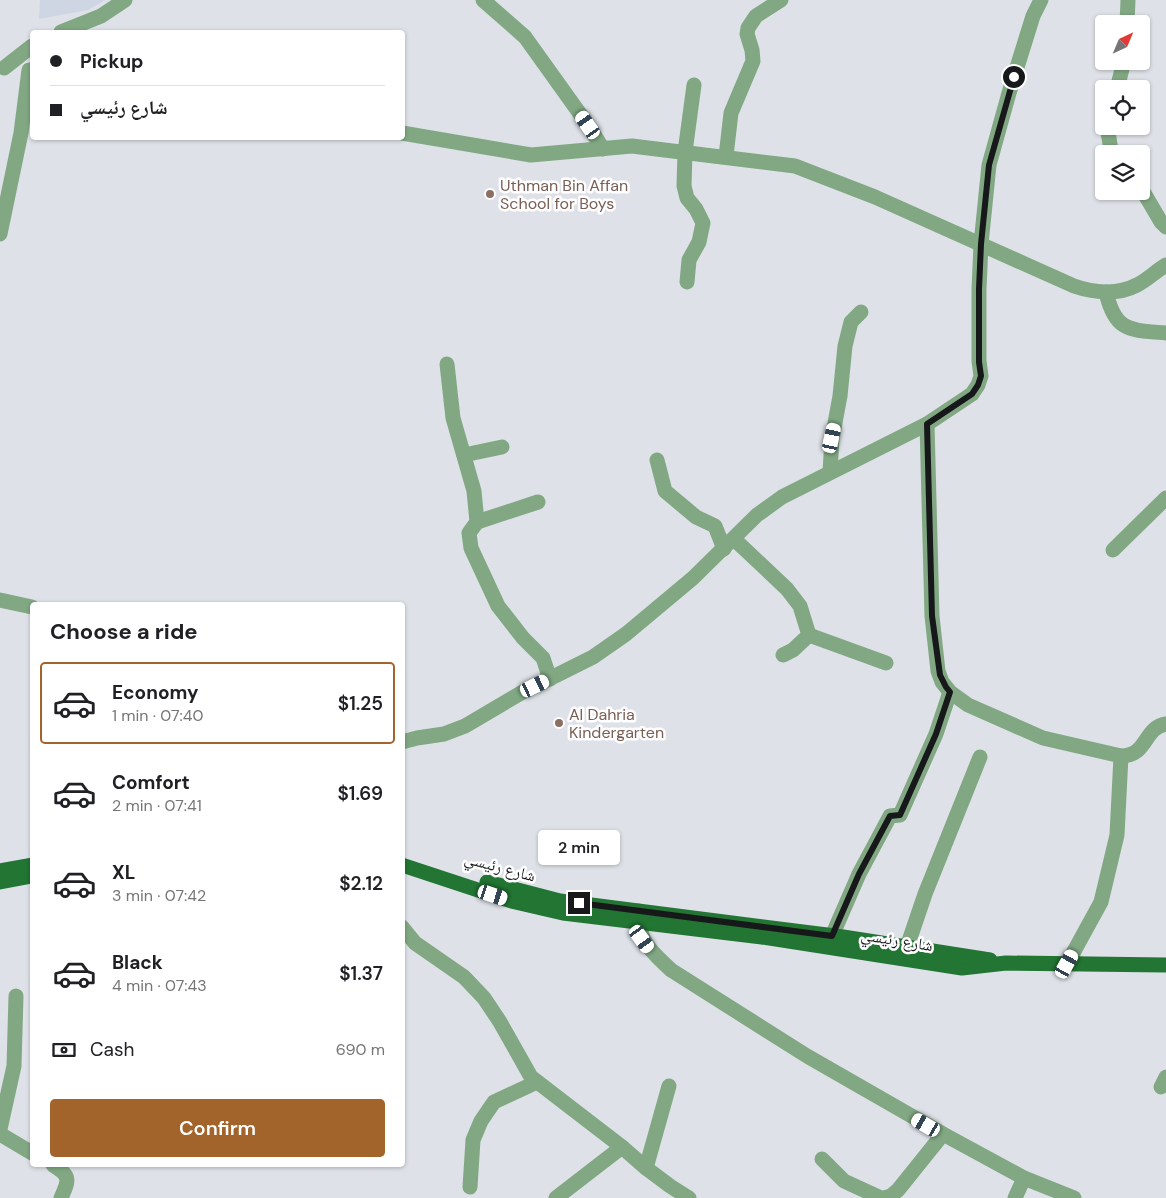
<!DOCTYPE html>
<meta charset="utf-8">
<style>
:root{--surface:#fff;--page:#f6f6f6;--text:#202124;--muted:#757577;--line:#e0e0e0;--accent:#a3642b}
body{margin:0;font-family:"DM Sans","Noto Naskh Arabic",sans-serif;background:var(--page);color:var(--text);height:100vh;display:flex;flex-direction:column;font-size:19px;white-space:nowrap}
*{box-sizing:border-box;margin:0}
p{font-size:16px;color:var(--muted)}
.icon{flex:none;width:28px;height:28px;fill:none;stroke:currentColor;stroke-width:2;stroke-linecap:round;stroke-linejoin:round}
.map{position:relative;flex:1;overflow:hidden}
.drawer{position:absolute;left:30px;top:602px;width:375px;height:565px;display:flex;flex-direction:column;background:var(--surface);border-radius:5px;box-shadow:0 1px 4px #0004}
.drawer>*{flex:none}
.top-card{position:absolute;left:30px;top:30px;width:375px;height:110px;border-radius:5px;box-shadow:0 1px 4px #0004;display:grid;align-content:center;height:110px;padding:0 20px;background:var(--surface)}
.needle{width:32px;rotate:44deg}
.buttons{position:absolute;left:1095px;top:15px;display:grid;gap:10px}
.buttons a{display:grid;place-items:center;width:55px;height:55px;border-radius:5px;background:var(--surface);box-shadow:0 1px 4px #0004;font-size:25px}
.end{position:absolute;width:22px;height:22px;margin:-11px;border:6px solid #17181a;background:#fff;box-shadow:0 0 0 2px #fff}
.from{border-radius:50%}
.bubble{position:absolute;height:35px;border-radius:5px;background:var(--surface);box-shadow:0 1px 4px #0004;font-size:16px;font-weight:600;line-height:35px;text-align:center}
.car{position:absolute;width:15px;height:30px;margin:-15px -8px;border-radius:6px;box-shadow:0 0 4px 1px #0007;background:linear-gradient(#fff 24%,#345 0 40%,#fff 0 76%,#345 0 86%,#fff 0)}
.top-card b{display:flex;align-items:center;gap:18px;height:48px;font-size:19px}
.top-card b+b{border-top:1px solid var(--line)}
.top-card i{width:12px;height:12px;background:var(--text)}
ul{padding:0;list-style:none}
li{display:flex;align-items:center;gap:15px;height:82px;margin:0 10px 8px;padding:0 10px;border:2px solid transparent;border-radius:5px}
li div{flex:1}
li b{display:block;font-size:19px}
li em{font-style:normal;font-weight:600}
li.on{border-color:var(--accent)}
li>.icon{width:45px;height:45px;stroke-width:1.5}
h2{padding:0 20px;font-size:22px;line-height:60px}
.pay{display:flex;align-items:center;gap:12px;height:55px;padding:0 20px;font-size:19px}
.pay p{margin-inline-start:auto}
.button{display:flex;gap:10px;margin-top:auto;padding:10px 20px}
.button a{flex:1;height:58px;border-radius:5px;background:var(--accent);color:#fff;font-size:20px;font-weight:600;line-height:58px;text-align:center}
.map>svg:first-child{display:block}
.built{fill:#cdd6e2}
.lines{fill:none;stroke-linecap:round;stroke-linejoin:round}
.minor{stroke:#81a883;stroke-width:15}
.major{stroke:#227532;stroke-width:15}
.route{stroke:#17181a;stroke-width:6}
.education-dot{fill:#8d6e63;stroke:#fff;stroke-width:2}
.labels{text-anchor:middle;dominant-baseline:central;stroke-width:5;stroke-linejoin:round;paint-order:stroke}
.education-label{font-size:16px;fill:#785e54;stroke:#fff;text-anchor:start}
.street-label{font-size:16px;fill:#17181a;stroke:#fff}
</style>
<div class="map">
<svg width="1166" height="1198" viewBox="0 0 1166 1198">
<rect width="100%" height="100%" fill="#dee2e8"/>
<path class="built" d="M40,0H105L88,10L39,19Z"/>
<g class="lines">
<g class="minor">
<path d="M483,0L525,37L588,125L603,149"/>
<path d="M1127,24L1128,0"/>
<path d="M61,32L101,16L125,0"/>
<path d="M4,68L32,46"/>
<path d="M1117,89L1124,61"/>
<path d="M1107,126L1111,150L1114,154"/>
<path d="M402,133L531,155L632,146L795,166L875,197L1074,286C1094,293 1118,295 1137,285C1147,280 1156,271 1166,265"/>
<path d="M726,156L731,113L753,61L752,50L747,34L748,28L756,16L781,0"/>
<path d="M1141,188L1161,222L1166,227"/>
<path d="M0,234L21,133L29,70"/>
<path d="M687,282L689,260L699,242L703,223L696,209L687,198L684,186L685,152L694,85"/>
<path d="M1106,292C1115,332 1130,330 1166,333"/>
<path d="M447,364L453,418L474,491L477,522L469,533L471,548L498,606L523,638L543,658L550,679"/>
<path d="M927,424L932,616L938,671L942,682L950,692L968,705L1043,738L1121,756C1148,756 1143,728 1166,724"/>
<path d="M464,455L502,447"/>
<path d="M657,460L665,491L696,517L715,526L724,549"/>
<path d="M830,472L832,439L840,396L845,346L851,322L861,312"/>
<path d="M477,522L538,502"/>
<path d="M734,539L787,589L800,606L809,635L793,650L783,655"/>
<path d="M1113,550L1166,498"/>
<path d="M0,600L32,607"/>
<path d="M809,635L886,663"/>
<path d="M402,742L417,738L444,734L465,726L521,693L593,657L626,634L693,578L757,515L782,497L927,424L972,394L978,385L981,376L979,361V289L981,244L989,165L1009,93L1033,16L1041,0"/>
<path d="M639,911C638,942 650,950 671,970L807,1056L943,1134L1024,1178L1074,1198"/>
<path d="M402,927L415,943L464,977L484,998L500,1022L531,1077L622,1147L646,1168L670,1186L689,1198"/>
<path d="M832,936L859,874L890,816L900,815L936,734L950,692"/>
<path d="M906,959L907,947L925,894L980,757"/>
<path d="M1067,964L1101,902L1117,835L1121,756"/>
<path d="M1161,1087L1166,1077"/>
<path d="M0,1129L14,1066L16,996"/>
<path d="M0,1134L32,1153"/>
<path d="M822,1159L844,1181L881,1198"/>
<path d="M53,1165C71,1176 69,1180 61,1198"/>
<path d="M646,1168L669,1086"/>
<path d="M470,1187L473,1140L481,1121L494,1102L537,1082"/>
<path d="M556,1198L622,1147"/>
<path d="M884,1198L891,1196L898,1190L943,1134"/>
<path d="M1015,1198L1024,1178"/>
</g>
<g class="major">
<path d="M402,865L511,901L563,913L762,937L962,968L1006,963L1166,965"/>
<path d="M0,871L32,865"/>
<path d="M0,882L32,876"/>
<path d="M487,882L560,901L843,937L990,960"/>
</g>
</g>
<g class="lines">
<path class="route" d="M579,903L832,936L859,874L890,816L900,815L936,734L950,692L946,687L940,675L932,616L927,424L972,394L978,385L981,376L979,362V289L981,244L989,165L1014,77"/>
</g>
<g class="education-dot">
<circle cx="490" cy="194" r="5"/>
<circle cx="559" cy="723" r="5"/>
</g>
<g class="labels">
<g class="education-label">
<text x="500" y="185">Uthman Bin Affan<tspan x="500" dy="18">School for Boys</tspan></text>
<text x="569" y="714">Al Dahria<tspan x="569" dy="18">Kindergarten</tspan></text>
</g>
<g class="street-label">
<text transform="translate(500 867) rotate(15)">شارع رئيسي</text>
<text transform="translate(897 940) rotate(9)">شارع رئيسي</text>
</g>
</g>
</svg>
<div class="buttons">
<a><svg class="needle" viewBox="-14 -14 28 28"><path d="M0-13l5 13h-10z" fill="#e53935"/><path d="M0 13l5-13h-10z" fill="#757577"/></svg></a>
<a><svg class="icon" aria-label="locate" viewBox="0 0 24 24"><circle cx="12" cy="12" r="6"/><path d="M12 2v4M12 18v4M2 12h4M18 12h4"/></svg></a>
<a><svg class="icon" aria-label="layers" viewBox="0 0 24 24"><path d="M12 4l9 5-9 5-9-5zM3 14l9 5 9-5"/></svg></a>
</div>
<i class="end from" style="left:1014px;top:77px"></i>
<i class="end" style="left:579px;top:903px"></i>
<div class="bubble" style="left:538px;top:830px;width:82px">2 min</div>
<i class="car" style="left:588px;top:125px;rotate:325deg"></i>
<i class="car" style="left:832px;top:438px;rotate:12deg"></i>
<i class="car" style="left:535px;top:686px;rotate:64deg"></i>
<i class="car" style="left:493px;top:895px;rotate:108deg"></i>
<i class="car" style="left:642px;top:939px;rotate:144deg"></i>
<i class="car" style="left:1067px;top:964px;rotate:29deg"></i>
<i class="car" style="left:926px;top:1125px;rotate:300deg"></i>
<div class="top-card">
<b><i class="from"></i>Pickup</b>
<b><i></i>شارع رئيسي</b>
</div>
<section class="drawer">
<h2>Choose a ride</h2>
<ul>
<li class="on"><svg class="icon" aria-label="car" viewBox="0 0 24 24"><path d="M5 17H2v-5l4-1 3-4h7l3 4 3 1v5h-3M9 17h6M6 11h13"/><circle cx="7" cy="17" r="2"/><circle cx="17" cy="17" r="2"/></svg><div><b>Economy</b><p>1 min · 07:40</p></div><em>$1.25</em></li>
<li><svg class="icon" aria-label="car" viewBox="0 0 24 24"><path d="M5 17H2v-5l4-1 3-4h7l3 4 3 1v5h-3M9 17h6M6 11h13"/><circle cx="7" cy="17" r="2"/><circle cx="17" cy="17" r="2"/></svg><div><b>Comfort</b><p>2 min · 07:41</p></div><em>$1.69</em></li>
<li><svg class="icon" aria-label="car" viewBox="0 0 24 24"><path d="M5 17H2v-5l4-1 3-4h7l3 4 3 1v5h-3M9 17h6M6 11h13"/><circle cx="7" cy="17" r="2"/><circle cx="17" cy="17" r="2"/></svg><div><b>XL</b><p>3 min · 07:42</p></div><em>$2.12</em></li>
<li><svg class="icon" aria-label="car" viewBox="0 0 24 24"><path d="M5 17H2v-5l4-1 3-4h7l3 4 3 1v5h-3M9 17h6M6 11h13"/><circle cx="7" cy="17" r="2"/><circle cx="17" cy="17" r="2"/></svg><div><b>Black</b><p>4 min · 07:43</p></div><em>$1.37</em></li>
</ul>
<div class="pay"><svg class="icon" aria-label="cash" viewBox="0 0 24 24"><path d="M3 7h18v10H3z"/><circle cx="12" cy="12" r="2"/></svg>Cash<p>690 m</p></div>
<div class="button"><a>Confirm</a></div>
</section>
</div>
